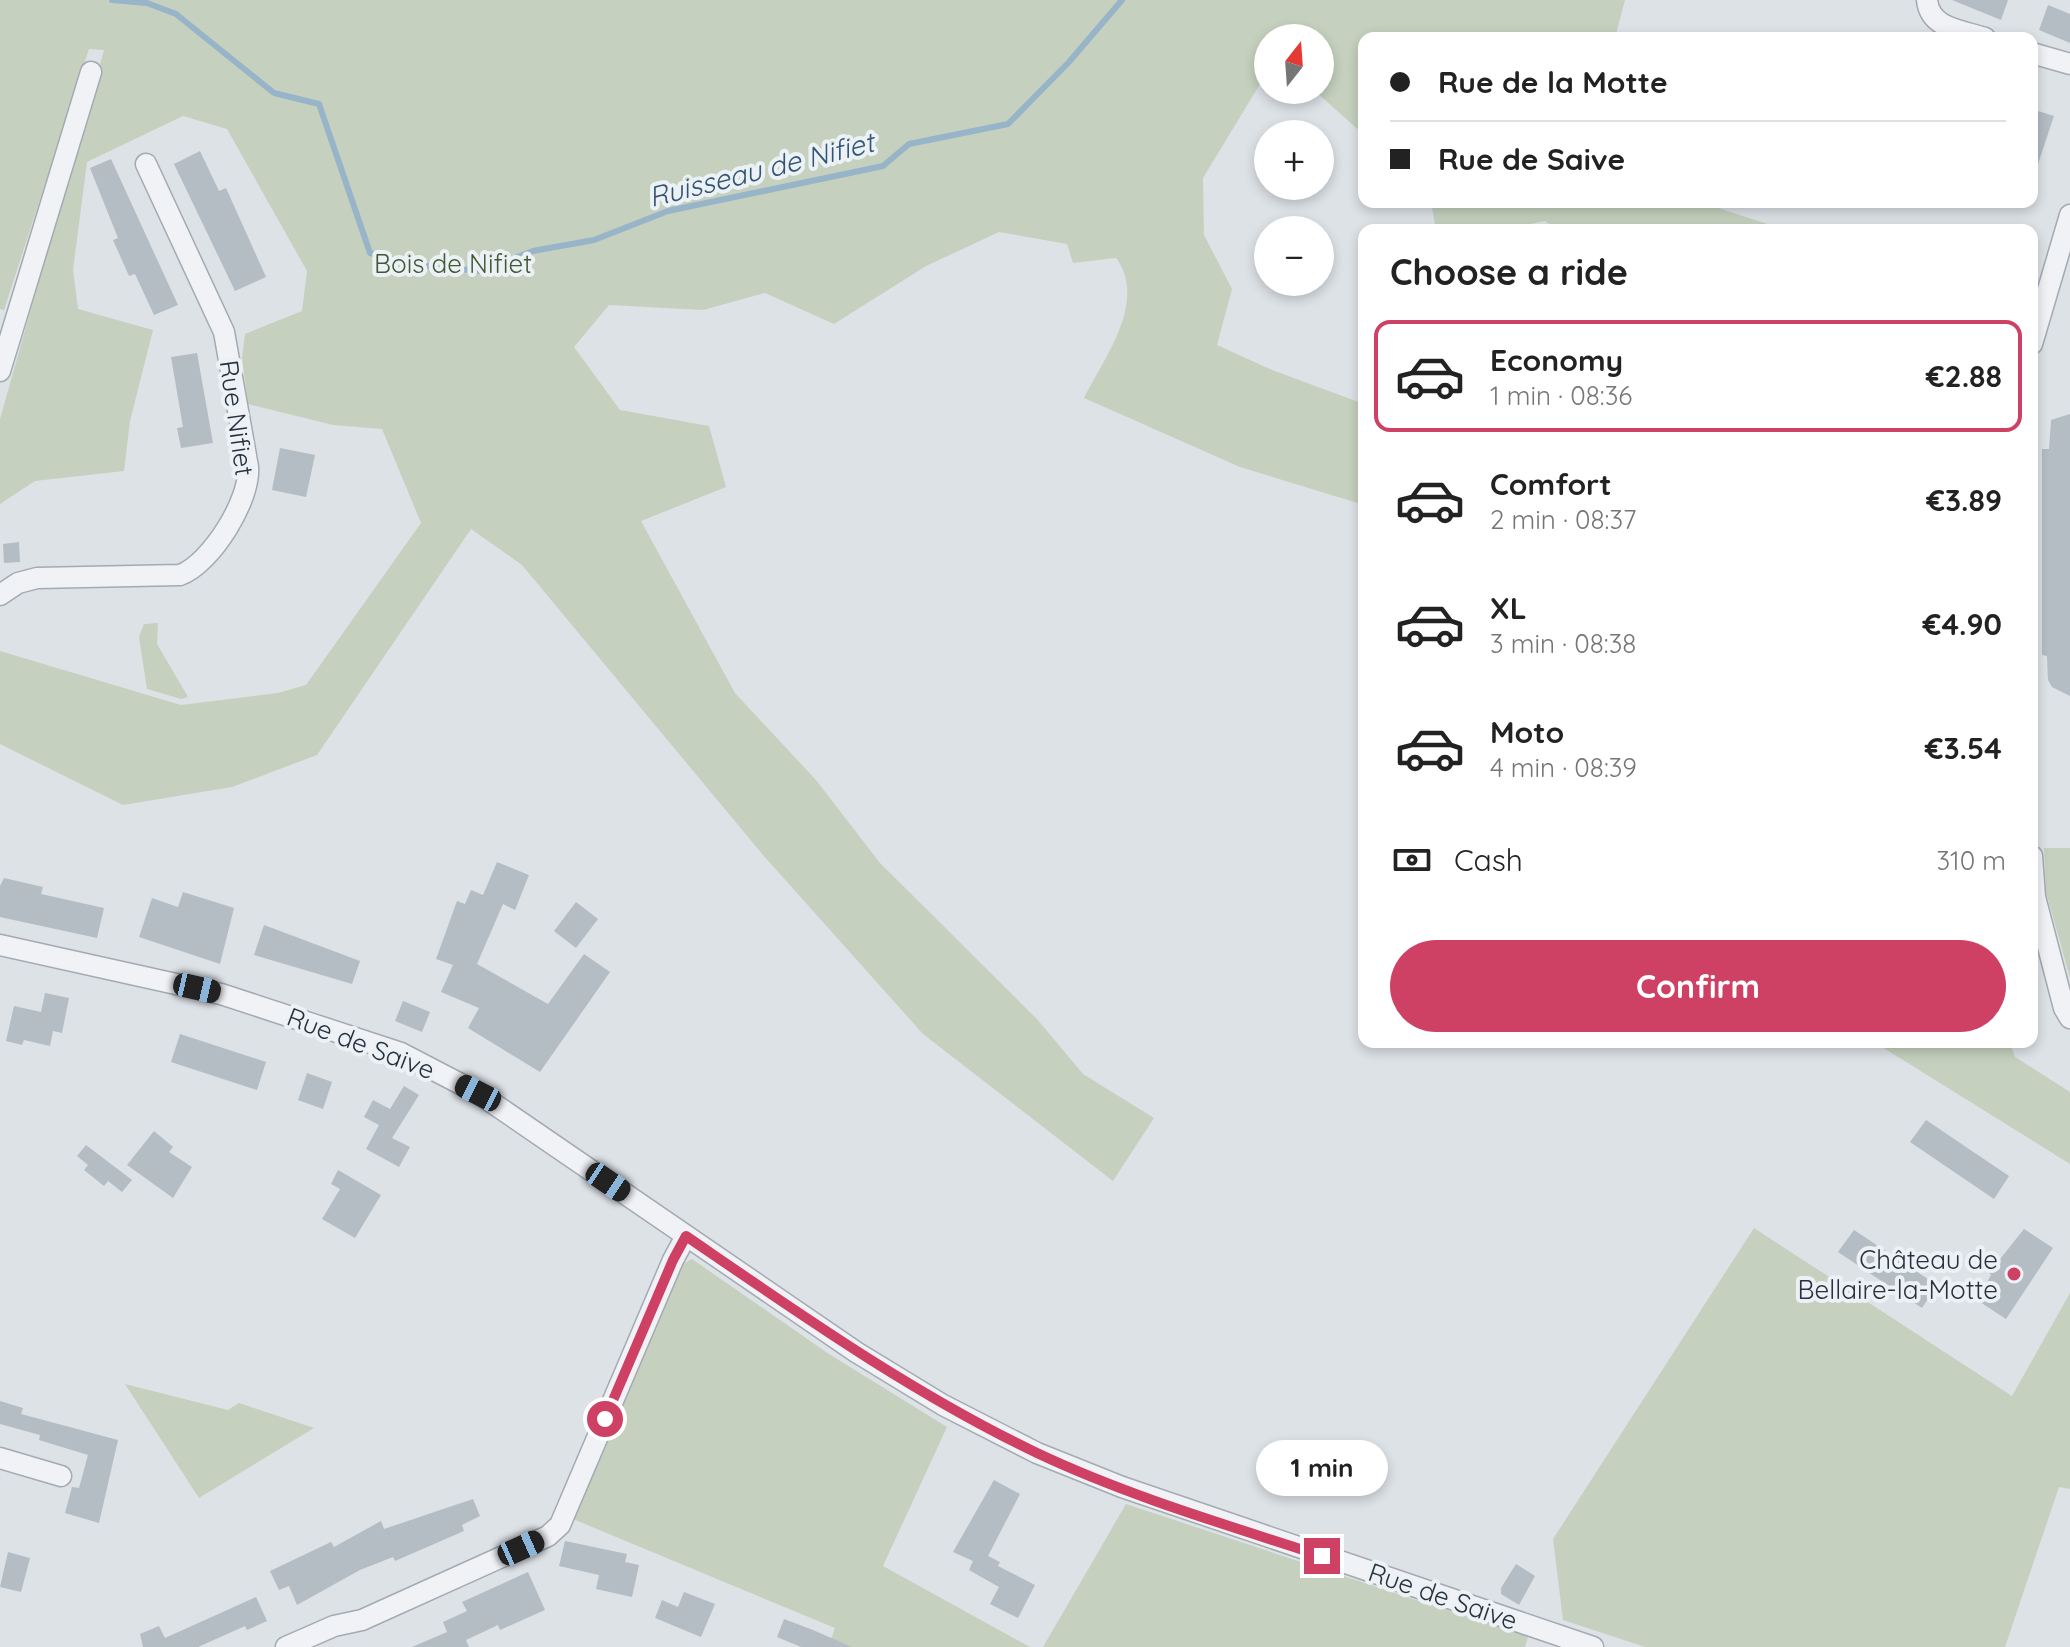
<!DOCTYPE html>
<meta charset="utf-8">
<style>
:root{--surface:#fff;--page:#f6f6f6;--text:#222;--muted:#767676;--line:#e0e0e0;--accent:#cf4065}
body{margin:0;font-family:Quicksand,sans-serif;background:var(--page);color:var(--text);height:100vh;display:flex;flex-direction:column;font-size:30px;white-space:nowrap}
*{box-sizing:border-box;margin:0}
p{font-size:26px;color:var(--muted)}
.icon{flex:none;width:44px;height:44px;fill:none;stroke:currentColor;stroke-width:2;stroke-linecap:round;stroke-linejoin:round}
.map{position:relative;flex:1;overflow:hidden}
.side{position:absolute;left:1358px;top:224px;width:680px;height:824px;display:flex;flex-direction:column;background:var(--surface);border-radius:16px;box-shadow:0 4px 12px #0003}
.side>*{flex:none}
.hud{position:absolute;left:1358px;top:32px;width:680px;height:176px;border-radius:16px;box-shadow:0 4px 12px #0003;display:grid;align-content:center;height:176px;padding:0 32px;background:var(--surface)}
.needle{width:52px;rotate:17deg}
.buttons{position:absolute;left:1254px;top:24px;display:grid;gap:16px}
.buttons a{display:grid;place-items:center;width:80px;height:80px;border-radius:50%;background:var(--surface);box-shadow:0 4px 12px #0003;font-size:40px}
.end{position:absolute;width:36px;height:36px;margin:-18px;border:10px solid #cf4065;background:#fff;box-shadow:0 0 0 4px #fff}
.from{border-radius:50%}
.bubble{position:absolute;height:56px;border-radius:28px;background:var(--surface);box-shadow:0 4px 12px #0003;font-size:26px;font-weight:700;line-height:56px;text-align:center}
.car{position:absolute;width:24px;height:48px;margin:-24px -12px;border-radius:10px;box-shadow:0 0 6px 2px #0007;background:linear-gradient(#222 24%,#8ab4d8 0 40%,#222 0 76%,#8ab4d8 0 86%,#222 0)}
.hud b{display:flex;align-items:center;gap:28px;height:76px;font-size:30px}
.hud b+b{border-top:2px solid var(--line)}
.hud i{width:20px;height:20px;background:var(--text)}
ul{padding:0;list-style:none}
li{display:flex;align-items:center;gap:24px;height:112px;margin:0 16px 12px;padding:0 16px;border:4px solid transparent;border-radius:16px}
li div{flex:1}
li b{display:block;font-size:30px}
li em{font-style:normal;font-weight:700}
li.selected{border-color:var(--accent)}
li>.icon{width:72px;height:72px;stroke-width:1.5}
h2{padding:0 32px;font-size:36px;line-height:96px}
.pay{display:flex;align-items:center;gap:20px;height:88px;padding:0 32px;font-size:30px}
.pay p{margin-inline-start:auto}
.cta{display:flex;gap:16px;margin-top:auto;padding:16px 32px}
.cta a{flex:1;height:92px;border-radius:48px;background:var(--accent);color:#fff;font-size:32px;font-weight:700;line-height:92px;text-align:center}
.map>svg:first-child{display:block}
.green{fill:#c5d1be}
.lines{fill:none;stroke-linecap:round;stroke-linejoin:round}
.stream{stroke:#97b4c8;stroke-width:6}
.building{fill:#b4bcc4}
.minor-casing{stroke:#a3aab1;stroke-width:23}
.minor{stroke:#f0f2f6;stroke-width:20}
.route{stroke:#cf4065;stroke-width:10}
.poi-dot{fill:#cf4065;stroke:#ecf1f5;stroke-width:3}
.labels{text-anchor:middle;dominant-baseline:central;stroke-width:8;stroke-linejoin:round;paint-order:stroke}
.park-label{font-size:26px;fill:#3f5a34;stroke:#ecf1f5}
.street-label{font-size:26px;fill:#27323e;stroke:#ecf1f5}
.poi-label{font-size:26px;fill:#27323e;stroke:#ecf1f5;text-anchor:end}
.water-label{font-size:28px;font-style:italic;fill:#315572;stroke:#ecf1f5}
</style>
<div class="map">
<svg width="2070" height="1647" viewBox="0 0 2070 1647">
<rect width="100%" height="100%" fill="#dde2e7"/>
<g class="green">
<path d="M0,0H1625L1615,38H1364V135L1314,90H1320V38H1268V71L1203,178L1204,235L1232,289L1217,345L1272,370L1364,404V505L1240,467L1084,398C1104,358 1148,301 1116,258L1073,263L1067,244L999,232L926,266L834,324L765,293L703,310L609,305L574,347L620,410L709,426L726,487L641,521L735,693L816,780L880,863L1037,1019L1083,1074L1154,1118L1113,1181L923,1034L763,855L522,565L471,529L317,755L232,787L123,805L0,744V651L181,705L278,693L306,685L421,523L382,429L333,425L248,404L242,358L245,334L302,311L307,271L227,129L183,116L87,162L73,270L78,309L153,330L130,421L124,471L35,481L0,504V419L104,50L89,49L4,310L0,309Z"/>
<path d="M1431,202H1712L1721,209L1786,230H1558L1545,221L1501,230H1436Z"/>
<path d="M158,623L157,644L188,697L181,699L147,689L139,637L144,624Z"/>
<path d="M2044,848H2070V978L2046,892Z"/>
<path d="M1885,1042H2010L2015,1057L2070,1092V1164L1882,1047Z"/>
<path d="M1754,1228L2012,1396L2070,1293V1489L2059,1487L2005,1647H1645L1563,1620L1553,1539Z"/>
<path d="M692,1259L829,1354L947,1427L883,1566L1030,1647H828L835,1628L573,1519L681,1265Z"/>
<path d="M125,1384L228,1410L239,1403L314,1428L199,1498Z"/>
<path d="M1126,1504L1528,1637L1525,1647H1043Z"/>
</g>
<g class="lines">
<path class="stream" d="M112,0L147,3L176,14L274,93L319,104L370,253L416,265L481,271L533,251L594,240L668,211L883,166L909,144L1008,124L1069,62L1122,0"/>
</g>
<g class="building">
<path d="M1952,0H2008L2001,20Z"/>
<path d="M2048,5L2070,14V43L2039,30Z"/>
<path d="M2032,109L2054,116L2035,173L2032,172Z"/>
<path d="M200,151L219,191L226,188L266,277L235,291L174,164Z"/>
<path d="M111,159L178,305L154,315L135,274L129,276L113,240L118,238L90,168Z"/>
<path d="M197,353L213,443L181,448L177,428L183,427L171,357Z"/>
<path d="M2070,414V696L2052,687L2048,680L2047,656L2042,655V449H2049L2051,420Z"/>
<path d="M280,448L315,455L306,497L272,490Z"/>
<path d="M19,542L20,562L4,563L3,544Z"/>
<path d="M497,862L529,875L515,910L503,904L477,964L548,1004L584,954L610,972L540,1072L468,1028L479,1008L441,992L453,965L436,959L457,901L465,904L471,890L483,895Z"/>
<path d="M4,878L43,887L41,894L104,908L97,938L0,917V886Z"/>
<path d="M183,892L234,908L220,964L139,937L152,898L178,907Z"/>
<path d="M576,902L598,919L576,948L554,931Z"/>
<path d="M264,925L360,961L352,984L254,955Z"/>
<path d="M45,993L69,998L62,1033L53,1031L50,1046L24,1040L22,1045L6,1041L14,1006L41,1012Z"/>
<path d="M403,1001L430,1012L422,1032L395,1021Z"/>
<path d="M180,1034L266,1062L257,1090L171,1062Z"/>
<path d="M307,1073L332,1082L323,1109L298,1100Z"/>
<path d="M404,1086L419,1095L392,1138L410,1147L399,1167L366,1149L379,1125L364,1117L373,1100L390,1109Z"/>
<path d="M1926,1120L2009,1176L1994,1199L1910,1142Z"/>
<path d="M154,1131L173,1147L169,1152L192,1167L173,1198L127,1165Z"/>
<path d="M86,1145L132,1180L122,1192L108,1181L104,1186L84,1170L88,1165L77,1156Z"/>
<path d="M338,1170L381,1195L355,1238L322,1219L340,1189L331,1184Z"/>
<path d="M2024,1229L2053,1248L2006,1319L1977,1300L1991,1275L1989,1273Z"/>
<path d="M1854,1230L1937,1285L1922,1308L1838,1252Z"/>
<path d="M0,1401L23,1408L21,1414L118,1440L99,1523L65,1513L72,1487L79,1488L88,1455L39,1440L40,1435L0,1424Z"/>
<path d="M994,1480L1020,1494L988,1556L1000,1562L998,1566L1035,1585L1018,1618L990,1604L999,1587L969,1570L973,1561L953,1552Z"/>
<path d="M473,1499L480,1516L462,1525L464,1531L395,1561L393,1557L360,1570L297,1605L289,1586L279,1590L270,1571L331,1542L334,1547L381,1521L384,1529Z"/>
<path d="M565,1541L627,1554L625,1562L639,1565L632,1597L596,1589L599,1575L559,1566Z"/>
<path d="M8,1552L30,1558L21,1592L0,1587Z"/>
<path d="M1516,1564L1535,1576L1519,1605L1501,1594V1588Z"/>
<path d="M528,1572L545,1610L500,1630L498,1625L466,1640L469,1647H412L447,1632L443,1622L467,1611L462,1602Z"/>
<path d="M684,1592L715,1604L701,1637L655,1618L662,1600L678,1607Z"/>
<path d="M256,1597L267,1621L247,1630L245,1626L198,1647H143L140,1634L159,1626L165,1638Z"/>
<path d="M784,1619L813,1630L852,1647H801L777,1637Z"/>
</g>
<g class="lines">
<g class="minor-casing">
<g id="minor">
<path d="M1927,0C1930,29 1961,30 1985,38"/>
<path d="M2032,53L2070,64"/>
<path d="M2032,344L2070,215"/>
<path d="M0,371L91,72"/>
<path d="M0,595L18,583L37,578L180,575C211,564 251,499 248,467L224,332L146,164"/>
<path d="M2032,856L2035,897L2064,1008L2070,1018"/>
<path d="M0,945L221,994L401,1053L478,1093L856,1352L943,1405L1037,1453L1122,1487L1593,1647"/>
<path d="M0,1458L61,1476"/>
<path d="M286,1647L334,1626L362,1620L548,1536L560,1525L673,1260L686,1236"/>
</g>
</g>
<use href="#minor" class="minor"/>
</g>
<g class="lines">
<path class="route" d="M605,1419L673,1260L686,1236C800,1314 912,1393 1037,1453C1128,1496 1227,1525 1322,1556"/>
</g>
<circle class="poi-dot" cx="2014" cy="1274" r="8"/>
<g class="labels">
<g class="park-label">
<text x="453" y="263">Bois de Nifiet</text>
</g>
<g class="street-label">
<text transform="translate(237 418) rotate(82)">Rue Nifiet</text>
<text transform="translate(361 1043) rotate(21)">Rue de Saive</text>
<text transform="translate(1443 1596) rotate(19)">Rue de Saive</text>
</g>
<g class="poi-label">
<text x="1998" y="1259">Château de<tspan x="1998" dy="30">Bellaire-la-Motte</tspan></text>
</g>
<g class="water-label">
<text transform="translate(761 169) rotate(-14)">Ruisseau de Nifiet</text>
</g>
</g>
</svg>
<div class="buttons">
<a><svg class="needle" viewBox="-14 -14 28 28"><path d="M0-13l5 13h-10z" fill="#e53935"/><path d="M0 13l5-13h-10z" fill="#767676"/></svg></a>
<a>+</a>
<a>−</a>
</div>
<i class="end from" style="left:605px;top:1419px"></i>
<i class="end" style="left:1322px;top:1556px"></i>
<div class="bubble" style="left:1256px;top:1440px;width:132px">1 min</div>
<i class="car" style="left:197px;top:988px;rotate:103deg"></i>
<i class="car" style="left:478px;top:1093px;rotate:297deg"></i>
<i class="car" style="left:608px;top:1182px;rotate:124deg"></i>
<i class="car" style="left:521px;top:1548px;rotate:66deg"></i>
<div class="hud">
<b><i class="from"></i>Rue de la Motte</b>
<b><i></i>Rue de Saive</b>
</div>
<section class="side">
<h2>Choose a ride</h2>
<ul>
<li class="selected"><svg class="icon" aria-label="car" viewBox="0 0 24 24"><path d="M5 17H2v-5l4-1 3-4h7l3 4 3 1v5h-3M9 17h6M6 11h13"/><circle cx="7" cy="17" r="2"/><circle cx="17" cy="17" r="2"/></svg><div><b>Economy</b><p>1 min · 08:36</p></div><em>€2.88</em></li>
<li><svg class="icon" aria-label="car" viewBox="0 0 24 24"><path d="M5 17H2v-5l4-1 3-4h7l3 4 3 1v5h-3M9 17h6M6 11h13"/><circle cx="7" cy="17" r="2"/><circle cx="17" cy="17" r="2"/></svg><div><b>Comfort</b><p>2 min · 08:37</p></div><em>€3.89</em></li>
<li><svg class="icon" aria-label="car" viewBox="0 0 24 24"><path d="M5 17H2v-5l4-1 3-4h7l3 4 3 1v5h-3M9 17h6M6 11h13"/><circle cx="7" cy="17" r="2"/><circle cx="17" cy="17" r="2"/></svg><div><b>XL</b><p>3 min · 08:38</p></div><em>€4.90</em></li>
<li><svg class="icon" aria-label="car" viewBox="0 0 24 24"><path d="M5 17H2v-5l4-1 3-4h7l3 4 3 1v5h-3M9 17h6M6 11h13"/><circle cx="7" cy="17" r="2"/><circle cx="17" cy="17" r="2"/></svg><div><b>Moto</b><p>4 min · 08:39</p></div><em>€3.54</em></li>
</ul>
<div class="pay"><svg class="icon" aria-label="cash" viewBox="0 0 24 24"><path d="M3 7h18v10H3z"/><circle cx="12" cy="12" r="2"/></svg>Cash<p>310 m</p></div>
<div class="cta"><a>Confirm</a></div>
</section>
</div>
